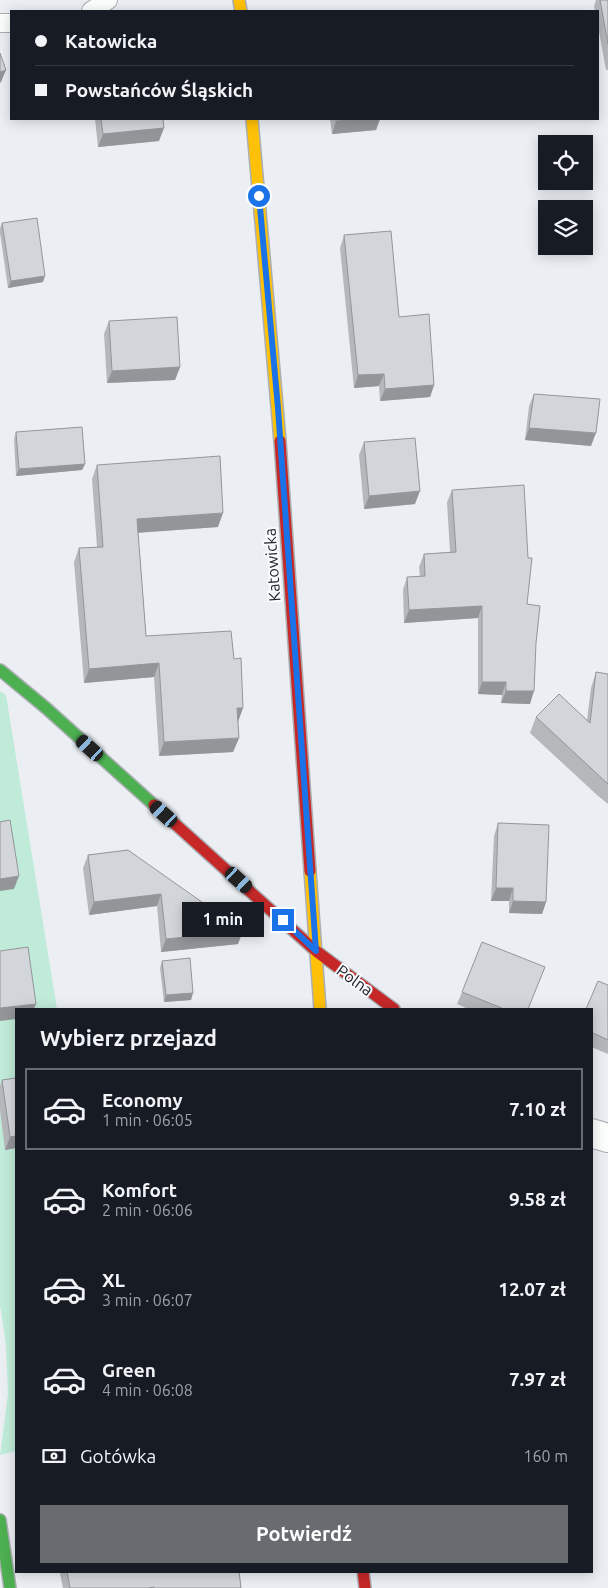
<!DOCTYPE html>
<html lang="pl">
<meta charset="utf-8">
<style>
:root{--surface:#171b24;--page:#20242c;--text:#f1f3f6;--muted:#9ea1a6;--line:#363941;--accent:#686b6f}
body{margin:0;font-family:Ubuntu,sans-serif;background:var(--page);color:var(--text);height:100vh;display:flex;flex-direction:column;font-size:19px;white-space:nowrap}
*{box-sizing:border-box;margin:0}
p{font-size:16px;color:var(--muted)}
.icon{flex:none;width:28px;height:28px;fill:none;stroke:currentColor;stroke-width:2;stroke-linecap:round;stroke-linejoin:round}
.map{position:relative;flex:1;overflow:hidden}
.side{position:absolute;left:15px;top:1008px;width:578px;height:565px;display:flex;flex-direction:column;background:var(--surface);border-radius:0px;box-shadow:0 2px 12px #0003}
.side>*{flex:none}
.top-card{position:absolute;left:10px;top:10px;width:589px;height:110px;border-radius:0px;box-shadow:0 2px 12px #0003;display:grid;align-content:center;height:110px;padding:0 25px;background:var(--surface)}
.buttons{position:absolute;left:538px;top:135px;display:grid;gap:10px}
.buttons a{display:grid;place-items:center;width:55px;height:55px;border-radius:0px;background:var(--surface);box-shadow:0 2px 12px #0003;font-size:25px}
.end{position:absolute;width:22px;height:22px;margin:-11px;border:6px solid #1a73e8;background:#fff;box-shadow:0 0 0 2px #fff}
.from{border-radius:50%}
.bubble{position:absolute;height:35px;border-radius:0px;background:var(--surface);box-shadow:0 2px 12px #0003;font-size:16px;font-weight:700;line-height:35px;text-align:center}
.car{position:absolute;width:15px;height:30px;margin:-15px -8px;border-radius:6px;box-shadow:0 0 4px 1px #0007;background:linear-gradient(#222 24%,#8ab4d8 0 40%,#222 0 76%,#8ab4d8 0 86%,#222 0)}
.top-card b{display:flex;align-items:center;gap:18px;height:48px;font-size:19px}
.top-card b+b{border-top:1px solid var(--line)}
.top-card i{width:12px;height:12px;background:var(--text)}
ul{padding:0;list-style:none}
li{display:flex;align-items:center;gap:15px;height:82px;margin:0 10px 8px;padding:0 15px;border:2px solid transparent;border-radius:0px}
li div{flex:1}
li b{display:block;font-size:19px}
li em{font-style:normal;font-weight:700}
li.current{border-color:var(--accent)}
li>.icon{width:45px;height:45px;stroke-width:1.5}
h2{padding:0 25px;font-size:22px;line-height:60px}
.pay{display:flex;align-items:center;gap:12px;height:55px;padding:0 25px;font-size:19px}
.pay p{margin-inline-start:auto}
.action{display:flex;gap:10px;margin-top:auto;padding:10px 25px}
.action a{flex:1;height:58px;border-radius:0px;background:var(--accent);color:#fff;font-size:20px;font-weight:700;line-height:58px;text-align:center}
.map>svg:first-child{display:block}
.green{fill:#c0ebd9}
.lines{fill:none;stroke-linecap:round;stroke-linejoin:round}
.lane-casing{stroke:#abaeb1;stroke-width:20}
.street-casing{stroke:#abaeb1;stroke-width:30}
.fast-casing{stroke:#abaeb1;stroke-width:14}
.slow-casing{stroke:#abaeb1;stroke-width:14}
.jam-casing{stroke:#abaeb1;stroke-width:14}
.lane{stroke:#fcfdfd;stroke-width:18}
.street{stroke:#fcfdfd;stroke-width:28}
.fast{stroke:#4caf50;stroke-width:11}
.slow{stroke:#ffc107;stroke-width:11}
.jam{stroke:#c62828;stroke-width:11}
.wall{fill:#b5b7bb}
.shaded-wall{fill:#939599}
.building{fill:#d2d5da;stroke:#939599}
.route{stroke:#1a73e8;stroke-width:6}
.labels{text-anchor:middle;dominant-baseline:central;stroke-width:4;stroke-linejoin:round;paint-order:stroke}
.street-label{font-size:16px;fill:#222427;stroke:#f8fbff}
</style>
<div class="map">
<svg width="608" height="1588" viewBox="0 0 608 1588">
<rect width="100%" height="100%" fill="#ebeff4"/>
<path class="green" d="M0,691L6,695L57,1009H16V1451L0,1455L8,1394L6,1345L0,1305Z"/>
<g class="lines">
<g class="lane-casing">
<g id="lane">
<path d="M91,11L108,0"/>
<path d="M0,23H11"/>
</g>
</g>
<g class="street-casing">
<path id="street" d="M591,1133L608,1138"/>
</g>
<g class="fast-casing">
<g id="fast">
<path d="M0,670L46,708L154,805"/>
<path d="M0,1520L10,1588"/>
</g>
</g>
<g class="slow-casing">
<g id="slow">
<path d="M239,0L241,11"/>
<path d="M252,119L280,441"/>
<path d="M310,871L320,1009"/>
</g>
</g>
<g class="jam-casing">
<g id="jam">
<path d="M280,441L310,871"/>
<path d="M154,805L316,951L394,1009"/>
<path d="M363,1571L365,1588"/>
</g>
</g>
<use href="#lane" class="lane"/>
<use href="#street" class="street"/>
<use href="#fast" class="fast"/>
<use href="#slow" class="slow"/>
<use href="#jam" class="jam"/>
</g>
<g class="wall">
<path d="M596,0H608V70H606L598,26V11H595L594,6Z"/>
<path d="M95,119H163L159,141L98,147Z"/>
<path d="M330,119H380L376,130L332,134Z"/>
<path d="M2,223L43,282L8,288L0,233V228Z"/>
<path d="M344,235L399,317L434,385L430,397L380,401L379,386L354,388L340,248Z"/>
<path d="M109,321L180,367L175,380L107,383L104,334Z"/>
<path d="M534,394L591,446L525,440L529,406Z"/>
<path d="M16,432L85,464L82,470L16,476L14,439Z"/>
<path d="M364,442L415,504L364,509L359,455Z"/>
<path d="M97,465L218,527L138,533L146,636L238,722L239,738L233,752L159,756L154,677L84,683L74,562L79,548L97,547L92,479Z"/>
<path d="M452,490L527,604L536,643L530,704L501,703L502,695L478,694V618L404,623L403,590L407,577H420L419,567L424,554L450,552L447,502Z"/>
<path d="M596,672L608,674V804L597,795L530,733L536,717L587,720L591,688Z"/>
<path d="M498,823L546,902L542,914L509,913V901H491L494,836Z"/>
<path d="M128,850L238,944L161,952L157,906L89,915L83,868L88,855Z"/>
<path d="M162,961L191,1000L164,1002L160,968Z"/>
<path d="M608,985V1054L591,1047V1009Z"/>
<path d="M462,992L529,1009H468L457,1004Z"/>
<path d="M16,1078V1148L5,1150L0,1110V1086L2,1080Z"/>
<path d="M61,1571H239L241,1588H63L60,1574Z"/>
</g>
<g class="shaded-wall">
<path d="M6,70L1,82L0,83V72Z"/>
<path d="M361,119H380L376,130L332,134L336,121Z"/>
<path d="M164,128L159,141L98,147L103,134Z"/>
<path d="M45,276L43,282L8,288L11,281Z"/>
<path d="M180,367L175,380L107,383L112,371Z"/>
<path d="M384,374L379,386L354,388L358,375Z"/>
<path d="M434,385L430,397L380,401L385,389Z"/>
<path d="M529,428L596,433L591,446L525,440Z"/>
<path d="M85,464L82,470L16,476L19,469Z"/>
<path d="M420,491L415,504L364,509L369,496Z"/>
<path d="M223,513L218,527L132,533L137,519Z"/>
<path d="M482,606L478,618L404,623L409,610Z"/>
<path d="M159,663L154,677L84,683L89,669Z"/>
<path d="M482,682H506L502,695L478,694Z"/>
<path d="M506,691H534L530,704L501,703Z"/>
<path d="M237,708H243L238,722H232Z"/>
<path d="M239,738L233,752L159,756L164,742Z"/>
<path d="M19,876L14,889L0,891V879Z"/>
<path d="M496,888H513L509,901H491Z"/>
<path d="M161,894L157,906L89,915L94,902Z"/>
<path d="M513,901L546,902L542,914L509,913Z"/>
<path d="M243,931L238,944L161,952L166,939Z"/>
<path d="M193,993L191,1000L164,1002L166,995Z"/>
<path d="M36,1004L34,1009H16V1019L0,1021V1008Z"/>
<path d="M16,1136V1148L5,1150L10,1137Z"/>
</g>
<g class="building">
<path d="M600,0H608V44Z"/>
<path d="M0,53L6,70L0,72Z"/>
<path d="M101,119H163L164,128L103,134Z"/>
<path d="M336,119H361L336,121Z"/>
<path d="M37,218L45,276L11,281L2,223Z"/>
<path d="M391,231L399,317L429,314L434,385L385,389L384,374L358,375L344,235Z"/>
<path d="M177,317L180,367L112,371L109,321Z"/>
<path d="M534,394L600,399L596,433L529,428Z"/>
<path d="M82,427L85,464L19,469L16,432Z"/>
<path d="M415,438L420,491L369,496L364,442Z"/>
<path d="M220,456L223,513L137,519L146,636L231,631L234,659L241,658L243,708H237L239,738L164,742L159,663L89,669L79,548L103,547L97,465Z"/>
<path d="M524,485L528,558H532L527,604L540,606L536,643L534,691H506V682H482V606L409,610L407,577L425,576L424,554L456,552L452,490Z"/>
<path d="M596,672L608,674V784L536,717L559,694L590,723Z"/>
<path d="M10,820L19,876L0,879V822Z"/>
<path d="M498,823L549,825L546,902L513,901V888H496Z"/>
<path d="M128,850L243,931L166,939L161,894L94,902L88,855Z"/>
<path d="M482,942L545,967L528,1009H504L462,992Z"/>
<path d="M28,947L36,1004L0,1008V951Z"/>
<path d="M190,958L193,993L166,995L162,961Z"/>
<path d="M598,981L608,985V1040L591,1032V1009H586Z"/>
<path d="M16,1078V1136L10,1137L2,1080Z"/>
<path d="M67,1571H239L241,1588H154V1587L148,1588H70Z"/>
</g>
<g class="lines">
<path class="route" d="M259,196L278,408L316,951L283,920"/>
</g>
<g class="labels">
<g class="street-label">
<text transform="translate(272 565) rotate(-94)">Katowicka</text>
<text transform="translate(355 980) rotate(36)">Polna</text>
</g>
</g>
</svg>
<div class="buttons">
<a><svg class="icon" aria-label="locate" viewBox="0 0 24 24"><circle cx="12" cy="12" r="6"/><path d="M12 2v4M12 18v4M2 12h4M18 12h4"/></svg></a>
<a><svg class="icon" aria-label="layers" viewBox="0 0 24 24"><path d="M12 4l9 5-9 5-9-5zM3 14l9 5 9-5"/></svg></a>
</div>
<i class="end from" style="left:259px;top:196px"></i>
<i class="end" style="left:283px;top:920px"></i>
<div class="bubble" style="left:182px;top:902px;width:82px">1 min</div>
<i class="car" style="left:90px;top:748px;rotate:312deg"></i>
<i class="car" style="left:164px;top:814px;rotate:312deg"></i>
<i class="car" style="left:239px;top:880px;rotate:132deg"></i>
<div class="top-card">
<b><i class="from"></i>Katowicka</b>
<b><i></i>Powstańców Śląskich</b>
</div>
<section class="side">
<h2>Wybierz przejazd</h2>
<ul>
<li class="current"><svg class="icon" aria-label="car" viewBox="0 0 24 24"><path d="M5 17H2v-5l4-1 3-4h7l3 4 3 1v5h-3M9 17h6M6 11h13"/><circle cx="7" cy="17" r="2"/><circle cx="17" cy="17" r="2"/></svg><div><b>Economy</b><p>1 min · 06:05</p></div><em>7.10 zł</em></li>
<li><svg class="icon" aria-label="car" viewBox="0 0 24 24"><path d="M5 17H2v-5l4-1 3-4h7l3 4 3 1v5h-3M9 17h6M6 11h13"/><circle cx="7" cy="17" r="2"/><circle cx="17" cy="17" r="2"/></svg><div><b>Komfort</b><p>2 min · 06:06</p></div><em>9.58 zł</em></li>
<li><svg class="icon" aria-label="car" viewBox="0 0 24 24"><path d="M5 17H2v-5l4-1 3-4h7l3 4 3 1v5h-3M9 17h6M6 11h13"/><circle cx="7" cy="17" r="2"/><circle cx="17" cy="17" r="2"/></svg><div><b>XL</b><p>3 min · 06:07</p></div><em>12.07 zł</em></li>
<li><svg class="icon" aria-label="car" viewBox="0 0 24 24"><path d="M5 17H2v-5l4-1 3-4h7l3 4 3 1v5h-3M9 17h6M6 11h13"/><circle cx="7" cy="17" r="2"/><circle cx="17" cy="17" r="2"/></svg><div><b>Green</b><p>4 min · 06:08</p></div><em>7.97 zł</em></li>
</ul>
<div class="pay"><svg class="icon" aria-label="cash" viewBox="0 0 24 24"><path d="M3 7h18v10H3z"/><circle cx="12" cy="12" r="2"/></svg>Gotówka<p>160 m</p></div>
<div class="action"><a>Potwierdź</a></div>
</section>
</div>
